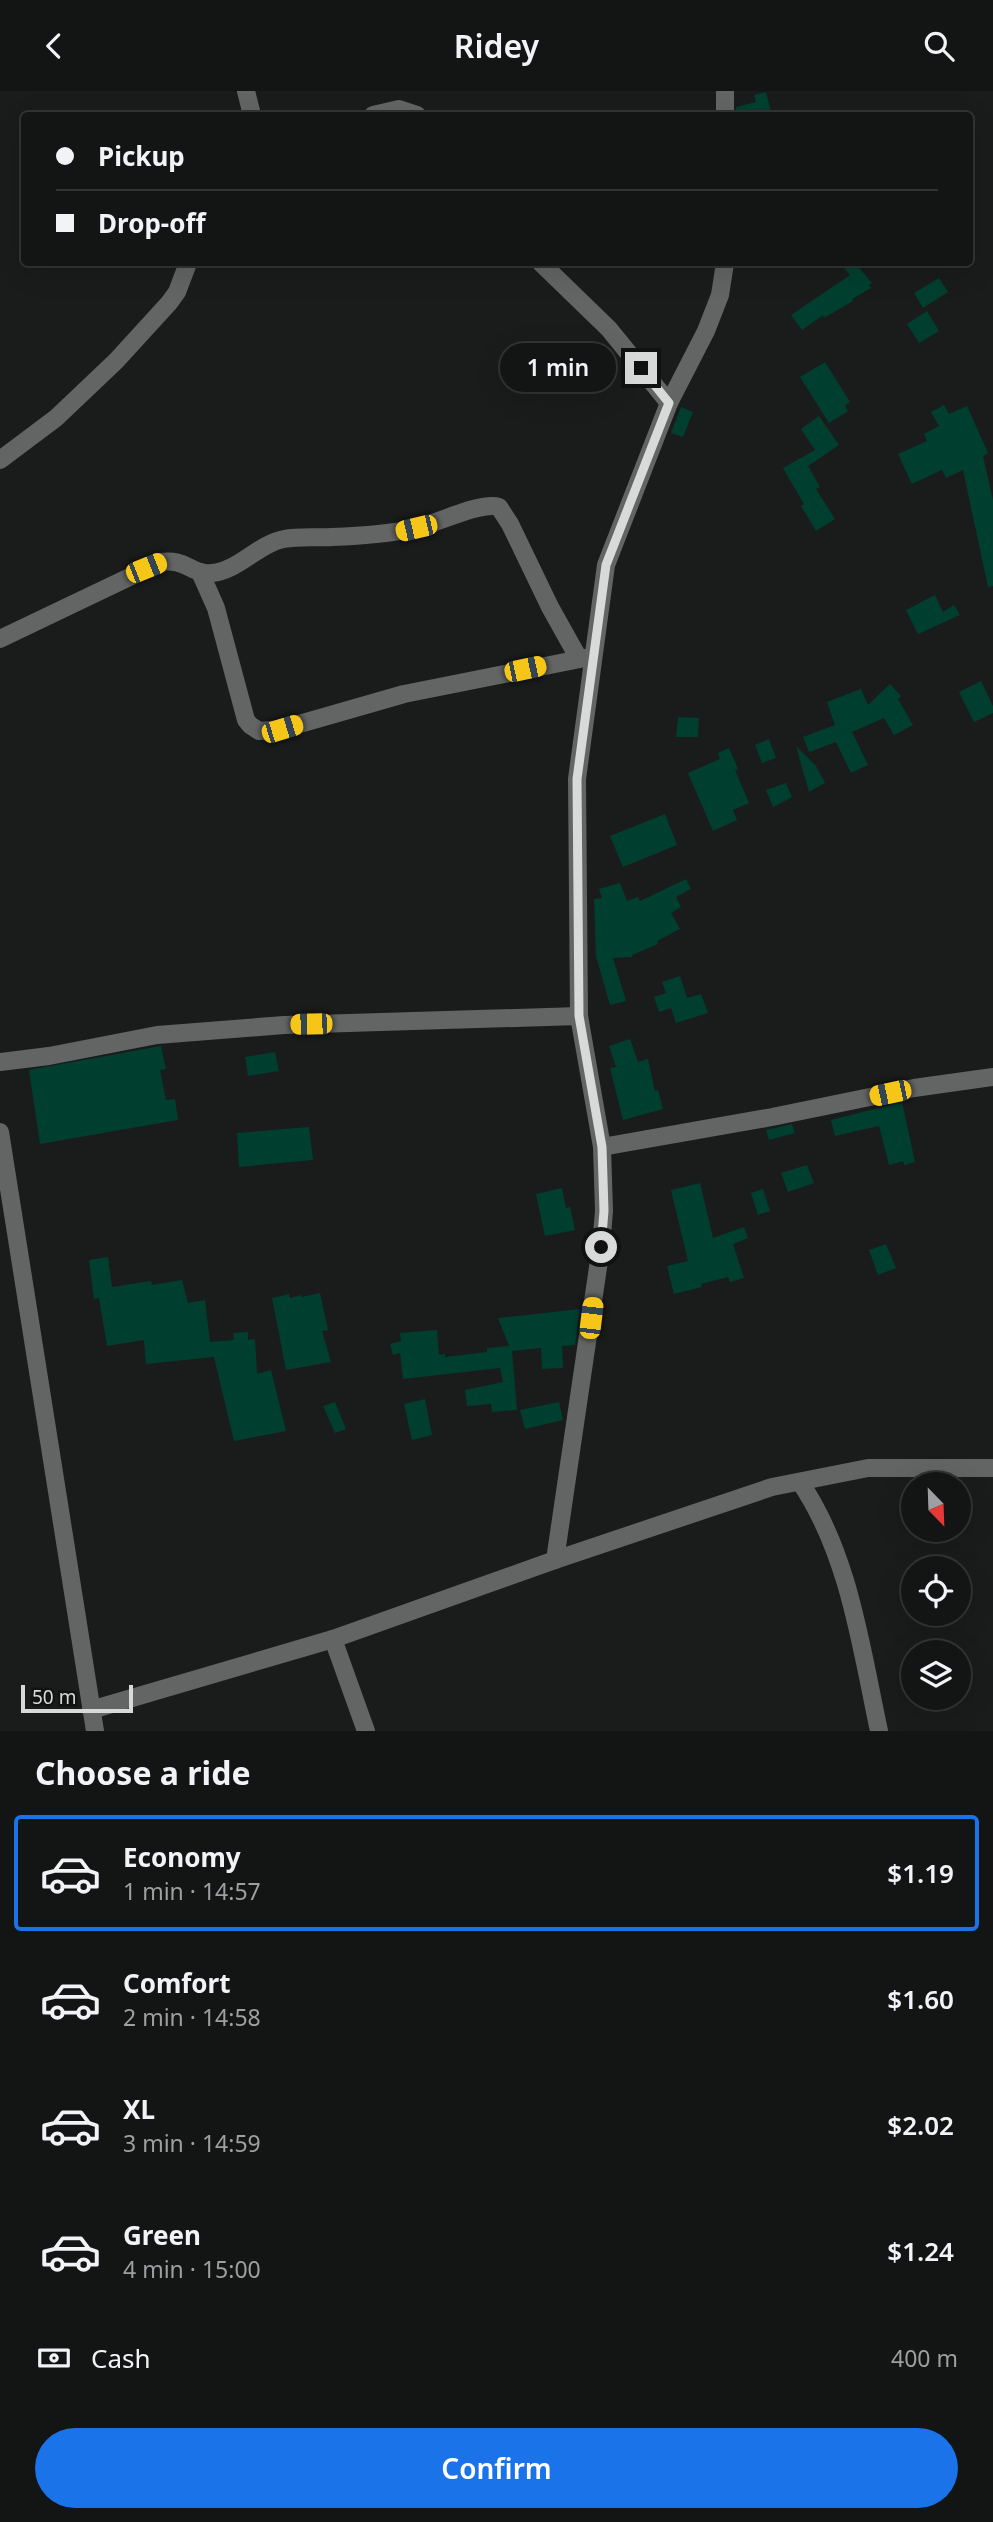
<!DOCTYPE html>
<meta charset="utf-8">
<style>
:root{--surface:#131514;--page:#1c1e1d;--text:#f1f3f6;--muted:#9d9fa0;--line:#323434;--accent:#1a73e8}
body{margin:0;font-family:"Noto Sans",sans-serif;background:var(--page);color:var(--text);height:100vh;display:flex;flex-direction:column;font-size:26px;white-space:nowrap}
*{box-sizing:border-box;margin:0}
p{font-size:23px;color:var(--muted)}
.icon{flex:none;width:38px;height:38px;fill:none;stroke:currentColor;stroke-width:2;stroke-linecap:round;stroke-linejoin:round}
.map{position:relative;height:1640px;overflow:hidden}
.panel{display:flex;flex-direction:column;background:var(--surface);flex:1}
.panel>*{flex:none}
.guide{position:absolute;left:21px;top:21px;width:952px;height:154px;border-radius:7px;box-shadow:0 7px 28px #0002,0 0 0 2px var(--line);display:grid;align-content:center;height:154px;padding:0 35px;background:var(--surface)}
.needle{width:46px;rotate:157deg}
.tools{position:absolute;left:901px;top:1381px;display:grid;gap:14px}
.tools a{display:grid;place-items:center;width:70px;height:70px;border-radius:50%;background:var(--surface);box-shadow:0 7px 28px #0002,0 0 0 2px var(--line);font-size:35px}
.scale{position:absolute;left:21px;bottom:18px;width:112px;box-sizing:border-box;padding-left:7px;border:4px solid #d8dad9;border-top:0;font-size:19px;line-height:24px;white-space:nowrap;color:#d8dad9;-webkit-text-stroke:5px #101312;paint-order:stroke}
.end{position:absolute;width:32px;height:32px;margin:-16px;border:9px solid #d8dad9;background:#111;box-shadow:0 0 0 4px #111}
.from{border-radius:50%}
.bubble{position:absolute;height:49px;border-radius:24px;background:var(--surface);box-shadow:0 7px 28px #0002,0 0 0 2px var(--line);font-size:23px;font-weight:600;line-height:49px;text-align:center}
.car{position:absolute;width:21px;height:42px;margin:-21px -10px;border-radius:9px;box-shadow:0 0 5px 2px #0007;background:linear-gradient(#f5c518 24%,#345 0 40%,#f5c518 0 76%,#345 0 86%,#f5c518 0)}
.guide b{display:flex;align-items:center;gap:24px;height:66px;font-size:26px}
.guide b+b{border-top:2px solid var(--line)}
.guide i{width:18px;height:18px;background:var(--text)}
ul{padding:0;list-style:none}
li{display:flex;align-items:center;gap:21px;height:116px;margin:0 14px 10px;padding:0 21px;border:4px solid transparent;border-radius:7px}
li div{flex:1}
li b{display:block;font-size:26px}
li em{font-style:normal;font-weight:600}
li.active{border-color:var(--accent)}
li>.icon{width:63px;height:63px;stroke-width:1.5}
h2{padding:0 35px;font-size:32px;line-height:84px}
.pay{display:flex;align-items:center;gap:18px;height:77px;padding:0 35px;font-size:26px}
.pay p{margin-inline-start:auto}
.primary-button{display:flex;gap:14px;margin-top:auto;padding:14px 35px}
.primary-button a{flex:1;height:80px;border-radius:42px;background:var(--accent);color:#fff;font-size:28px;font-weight:600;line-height:80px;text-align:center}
header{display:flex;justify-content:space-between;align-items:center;height:91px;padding:0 35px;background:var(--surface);font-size:32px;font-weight:600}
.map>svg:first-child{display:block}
.building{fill:#003f2f}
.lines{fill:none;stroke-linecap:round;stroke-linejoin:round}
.minor{stroke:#636464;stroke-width:18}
.route{stroke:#d8dad9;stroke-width:9}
</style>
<header><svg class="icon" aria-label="back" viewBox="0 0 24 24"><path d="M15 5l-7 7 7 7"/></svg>Ridey<svg class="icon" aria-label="search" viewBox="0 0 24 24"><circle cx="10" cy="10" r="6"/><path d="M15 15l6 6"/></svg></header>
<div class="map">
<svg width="993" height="1640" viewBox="0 0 993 1640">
<rect width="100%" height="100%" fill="#191c1b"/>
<g class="building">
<path d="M766,1L772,24H736V16L756,11L754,4Z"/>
<path d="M840,172H855L872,192L869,194L871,197L852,208L853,210L824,227L823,224L802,239L791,224L850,184Z"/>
<path d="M939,187L948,201L923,217L914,202Z"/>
<path d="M927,220L939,240L919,252L907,233Z"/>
<path d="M825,271L850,311L845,315L848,320L829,332L800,286Z"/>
<path d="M944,314L949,323L967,315L988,362L983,365L993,409V495L988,496L963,379L946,387L942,379L912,393L898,363L927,350L924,343L939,335L931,321Z"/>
<path d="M681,316L693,321L683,346L671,342Z"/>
<path d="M819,325L839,354L808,375L820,396L816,398L835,428L816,440L801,415L804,413L783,377L815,359L801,338Z"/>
<path d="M935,504L943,521L954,514L960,524L918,543L906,519Z"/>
<path d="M981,590L993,615V622L974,631L959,601Z"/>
<path d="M890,593L901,605L898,608L913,634L894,644L884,627L852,641L868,674L851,682L836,651L809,661L803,646L835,634L827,611L861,598L868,614Z"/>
<path d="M678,626L699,627L698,646H676Z"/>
<path d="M769,648L776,667L762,672L755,654Z"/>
<path d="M796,655L816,675L825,692L809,701Z"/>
<path d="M729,657L738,678L735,679L749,712L733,719L737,729L713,740L688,682L720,668L718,662Z"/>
<path d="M786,692L792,706L773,716L766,699Z"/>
<path d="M665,723L677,754L623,776L610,745Z"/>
<path d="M686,788L691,798L676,806L681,816L671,822L680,838L657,850L658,853L632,864V866L613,867L626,910L610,914L596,865L594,808L602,807L599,798L620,792L627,810L638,806L640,810Z"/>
<path d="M680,885L687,907L701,903L708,922L676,932L671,917L659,921L654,906L666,902L662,891Z"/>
<path d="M630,948L638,971L648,968L655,1000L658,999L663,1018L623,1029L610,977L616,976L609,955Z"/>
<path d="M161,955L166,978L160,979L166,1009L175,1008L178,1029L40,1053L29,979Z"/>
<path d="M275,961L279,980L248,985L245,966Z"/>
<path d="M902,1011L915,1071L904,1074L903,1070L889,1074L879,1035L835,1045L831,1029Z"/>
<path d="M792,1033L795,1042L769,1049L766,1039Z"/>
<path d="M309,1036L313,1069L239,1076L237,1042Z"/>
<path d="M807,1074L814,1092L788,1101L781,1082Z"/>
<path d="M700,1092L713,1147L744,1136L748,1147L733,1153L744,1187L730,1191L728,1186L701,1193L702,1196L674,1203L667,1175L688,1170L671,1099Z"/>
<path d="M562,1097L566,1117L570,1116L575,1139L545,1145L536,1103Z"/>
<path d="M763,1098L770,1120L758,1124L751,1102Z"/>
<path d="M886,1153L896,1177L878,1184L869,1159Z"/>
<path d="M108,1166L112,1196L151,1190L152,1194L182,1189L188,1212L205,1209L210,1251L234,1249L233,1242L248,1241V1249L255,1248L257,1283L271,1279L286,1340L234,1350L214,1266L146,1273L144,1249L107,1255L99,1207L94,1208L89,1169Z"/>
<path d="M320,1202L328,1239L322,1240L331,1271L286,1279L272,1207L289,1203L290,1207L302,1204V1206Z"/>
<path d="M580,1218L575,1254L562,1255L563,1277L542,1278L541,1257L512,1260L517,1319L492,1321L491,1313L467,1315L465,1299L503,1291L500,1277L403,1288L400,1262L393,1264L390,1253L401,1250L400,1242L437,1239L439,1264L445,1263V1266L487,1261V1257L509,1255L498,1227Z"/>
<path d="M425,1308L432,1344L412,1349L404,1313Z"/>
<path d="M335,1311L346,1338L335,1342L323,1315Z"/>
<path d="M559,1311L563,1329L525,1338L520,1319Z"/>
</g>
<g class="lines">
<g class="minor">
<path d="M246,0L252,24"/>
<path d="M725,0V24"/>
<path d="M373,24L399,18L417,24"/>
<path d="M541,172L609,238L669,312"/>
<path d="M0,369L56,327L116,270L169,212L177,201L188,172"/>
<path d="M200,481L216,517L246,629L250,634L259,640L282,638L404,603L590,566"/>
<path d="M0,548L161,471C185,467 192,484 212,482C238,480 258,453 284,448C299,445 317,447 332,446C361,445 389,443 417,437C438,432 482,410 499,416L510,433L550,516L579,568"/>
<path d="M0,971L49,965L157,944L284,934L579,925"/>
<path d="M0,1041L95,1640"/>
<path d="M602,1056L772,1026L914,997L993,986"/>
<path d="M800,1391C849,1463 861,1556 879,1640"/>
<path d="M555,1469L772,1396L868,1377H993"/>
<path d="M333,1548L366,1640"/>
<path d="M91,1619L333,1548L555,1469L601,1156L604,1120L602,1056L579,925L577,688L606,474L669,312L706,240L720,204L725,172"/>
</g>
</g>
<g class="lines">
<path class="route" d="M601,1156L604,1120L602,1056L579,925L577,688L606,474L669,312L641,277"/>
</g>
</svg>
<div class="tools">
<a><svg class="needle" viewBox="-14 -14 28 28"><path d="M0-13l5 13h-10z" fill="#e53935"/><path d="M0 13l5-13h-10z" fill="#9d9fa0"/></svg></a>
<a><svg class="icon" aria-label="locate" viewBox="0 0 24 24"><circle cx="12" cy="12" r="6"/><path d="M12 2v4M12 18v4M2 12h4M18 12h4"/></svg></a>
<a><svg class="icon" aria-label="layers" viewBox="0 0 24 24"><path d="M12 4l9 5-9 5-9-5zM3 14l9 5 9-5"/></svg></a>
</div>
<div class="scale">50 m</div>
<i class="end from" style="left:601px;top:1156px"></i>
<i class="end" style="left:641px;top:277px"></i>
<div class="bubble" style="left:500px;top:252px;width:116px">1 min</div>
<i class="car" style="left:416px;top:437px;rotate:257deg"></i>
<i class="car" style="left:146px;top:477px;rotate:68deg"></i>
<i class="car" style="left:525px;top:578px;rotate:78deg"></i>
<i class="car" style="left:282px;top:638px;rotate:73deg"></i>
<i class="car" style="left:311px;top:933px;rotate:269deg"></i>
<i class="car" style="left:890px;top:1002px;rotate:258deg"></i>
<i class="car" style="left:591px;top:1227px;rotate:7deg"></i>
<div class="guide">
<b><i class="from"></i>Pickup</b>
<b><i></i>Drop-off</b>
</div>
</div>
<section class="panel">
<h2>Choose a ride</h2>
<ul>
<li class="active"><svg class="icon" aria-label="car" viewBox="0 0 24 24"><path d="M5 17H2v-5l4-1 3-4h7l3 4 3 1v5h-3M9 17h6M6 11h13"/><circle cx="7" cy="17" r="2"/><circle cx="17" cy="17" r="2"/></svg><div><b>Economy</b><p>1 min · 14:57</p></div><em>$1.19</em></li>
<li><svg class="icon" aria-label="car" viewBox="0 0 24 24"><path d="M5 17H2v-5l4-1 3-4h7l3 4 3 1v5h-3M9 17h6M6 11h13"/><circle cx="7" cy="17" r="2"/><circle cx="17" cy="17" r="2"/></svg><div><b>Comfort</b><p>2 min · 14:58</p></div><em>$1.60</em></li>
<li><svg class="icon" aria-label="car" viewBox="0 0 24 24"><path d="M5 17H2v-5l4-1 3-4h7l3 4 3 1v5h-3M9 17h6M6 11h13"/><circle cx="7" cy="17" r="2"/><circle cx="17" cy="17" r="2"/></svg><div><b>XL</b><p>3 min · 14:59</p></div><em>$2.02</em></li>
<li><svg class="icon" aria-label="car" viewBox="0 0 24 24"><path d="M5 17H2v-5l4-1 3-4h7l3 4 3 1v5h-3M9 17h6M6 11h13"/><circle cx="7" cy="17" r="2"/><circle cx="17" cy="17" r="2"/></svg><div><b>Green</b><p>4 min · 15:00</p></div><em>$1.24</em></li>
</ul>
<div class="pay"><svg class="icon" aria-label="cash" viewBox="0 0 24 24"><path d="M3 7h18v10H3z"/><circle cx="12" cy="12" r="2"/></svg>Cash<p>400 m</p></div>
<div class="primary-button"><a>Confirm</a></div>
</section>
